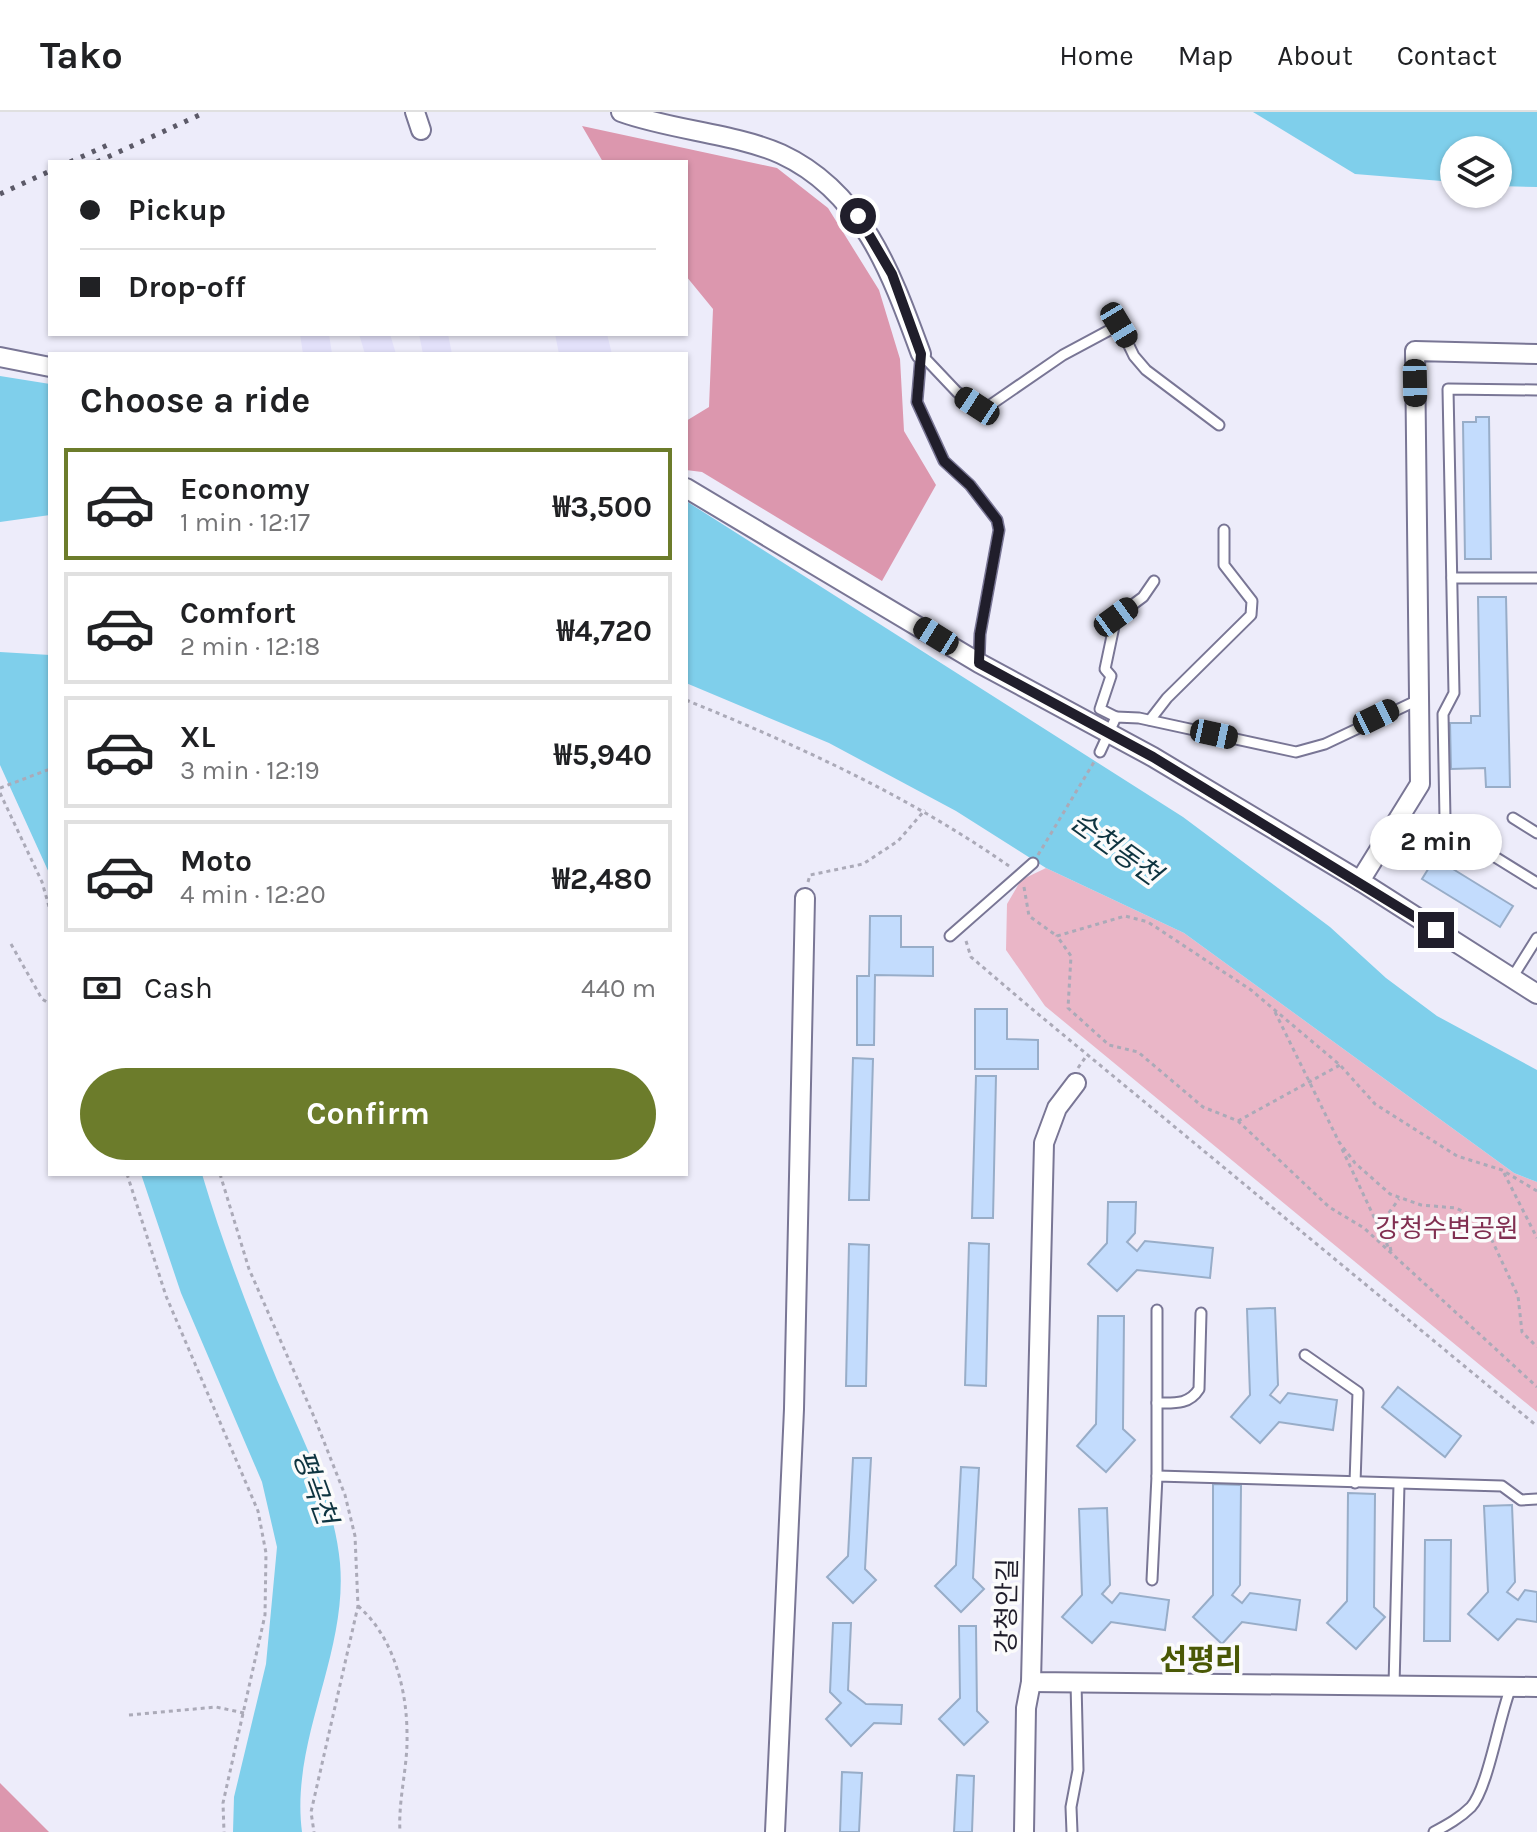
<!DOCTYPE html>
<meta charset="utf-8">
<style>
:root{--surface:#fff;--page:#f6f6f6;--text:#202124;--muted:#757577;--line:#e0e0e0;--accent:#6c7c2b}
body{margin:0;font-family:Karla,"Noto Sans KR",sans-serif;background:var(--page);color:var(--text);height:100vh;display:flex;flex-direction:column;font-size:30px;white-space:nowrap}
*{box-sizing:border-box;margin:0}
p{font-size:26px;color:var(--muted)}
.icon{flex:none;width:44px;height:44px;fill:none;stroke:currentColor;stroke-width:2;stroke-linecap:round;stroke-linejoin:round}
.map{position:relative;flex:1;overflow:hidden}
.details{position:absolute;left:48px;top:240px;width:640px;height:824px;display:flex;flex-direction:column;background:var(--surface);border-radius:0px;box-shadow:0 2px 6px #0004}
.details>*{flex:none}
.guide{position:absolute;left:48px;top:48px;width:640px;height:176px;border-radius:0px;box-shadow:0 2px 6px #0004;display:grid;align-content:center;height:176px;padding:0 32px;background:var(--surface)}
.tools{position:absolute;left:1440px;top:24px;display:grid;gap:16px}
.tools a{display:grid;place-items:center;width:72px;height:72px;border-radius:50%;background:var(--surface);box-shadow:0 2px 6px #0004;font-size:40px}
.end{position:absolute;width:36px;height:36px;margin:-18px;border:10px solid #201e2b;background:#fff;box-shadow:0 0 0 4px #fff}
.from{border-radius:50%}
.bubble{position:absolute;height:56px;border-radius:28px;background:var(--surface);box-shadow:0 2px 6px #0004;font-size:26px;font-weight:700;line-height:56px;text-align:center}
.car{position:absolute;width:24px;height:48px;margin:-24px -12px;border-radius:10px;box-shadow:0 0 6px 2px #0007;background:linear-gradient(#222 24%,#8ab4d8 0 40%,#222 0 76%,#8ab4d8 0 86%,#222 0)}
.guide b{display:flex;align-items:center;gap:28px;height:76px;font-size:30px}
.guide b+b{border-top:2px solid var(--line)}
.guide i{width:20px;height:20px;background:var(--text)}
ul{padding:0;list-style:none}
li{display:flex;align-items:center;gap:24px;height:112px;margin:0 16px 12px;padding:0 16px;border:4px solid var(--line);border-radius:0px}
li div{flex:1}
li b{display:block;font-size:30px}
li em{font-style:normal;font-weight:700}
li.current{border-color:var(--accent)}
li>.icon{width:72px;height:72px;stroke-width:1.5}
h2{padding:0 32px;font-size:36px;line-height:96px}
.pay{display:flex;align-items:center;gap:20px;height:88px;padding:0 32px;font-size:30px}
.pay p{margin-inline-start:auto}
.action{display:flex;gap:16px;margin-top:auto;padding:16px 32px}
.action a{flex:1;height:92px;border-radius:48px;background:var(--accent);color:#fff;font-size:32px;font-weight:700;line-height:92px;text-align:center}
header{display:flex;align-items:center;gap:48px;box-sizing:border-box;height:112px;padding:0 40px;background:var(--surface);border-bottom:2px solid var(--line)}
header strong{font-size:38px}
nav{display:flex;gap:44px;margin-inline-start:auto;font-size:28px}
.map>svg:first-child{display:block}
.built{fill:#e3e1fa}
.green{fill:#eab6c7}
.forest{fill:#dc97ae}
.water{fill:#7fcfeb}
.building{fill:#c3dcfd;stroke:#98adc8;stroke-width:2}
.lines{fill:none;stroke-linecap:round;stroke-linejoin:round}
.service-casing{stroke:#797695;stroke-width:13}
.minor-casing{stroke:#797695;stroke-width:22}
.path{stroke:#abaab8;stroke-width:3;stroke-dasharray:4 4;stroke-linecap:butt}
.service{stroke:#fff;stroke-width:9}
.minor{stroke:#fff;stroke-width:18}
.rail{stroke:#5c5a68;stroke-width:5;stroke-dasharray:4 8;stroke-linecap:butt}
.route{stroke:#201e2b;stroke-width:10}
.labels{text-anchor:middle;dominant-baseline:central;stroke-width:7;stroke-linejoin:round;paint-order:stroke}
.park-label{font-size:26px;fill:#812f51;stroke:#fbfbfb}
.street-label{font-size:26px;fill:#201e2b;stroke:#fbfbfb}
.water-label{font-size:28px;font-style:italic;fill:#0e3440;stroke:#fbfbfb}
.quarter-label{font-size:30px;font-weight:bold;fill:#4a5805;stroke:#fbfbfb}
</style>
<header>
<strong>Tako</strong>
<nav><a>Home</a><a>Map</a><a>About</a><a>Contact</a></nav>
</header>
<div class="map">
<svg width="1537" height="1720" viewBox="0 0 1537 1720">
<rect width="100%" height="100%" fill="#edecfa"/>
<g class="built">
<path d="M300,222H329L332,242H303Z"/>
<path d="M359,222H390L396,242H365Z"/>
<path d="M419,222H448L452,242H423Z"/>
<path d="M555,222H607L612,242H559Z"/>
</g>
<path class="green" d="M1046,756L1184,821L1514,1061L1537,1070V1300L1045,894L1006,838L1007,792L1021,768Z"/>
<g class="forest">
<path d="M582,14L777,56L828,96L879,178L900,247L904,319L936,373L882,469L702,360L686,358V309L709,295L713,197L686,164V50H603Z"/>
<path d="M0,1671L49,1720H0Z"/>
</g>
<g class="water">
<path d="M1253,0H1537V75L1498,74V38H1454V70L1355,62Z"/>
<path d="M0,264L50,272V403L0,410Z"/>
<path d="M686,389L1183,705L1330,815L1386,866L1437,904L1537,958V1070L1514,1061L1184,821L1046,756L956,699L829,631L686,571Z"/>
<path d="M0,540L50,543V763L0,653Z"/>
<path d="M141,1062H202C223,1133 249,1200 277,1268C302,1326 334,1387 340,1451C348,1543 290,1628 302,1720H233L234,1685L266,1552L277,1435L262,1370L181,1181Z"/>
</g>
<g class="building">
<path d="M1476,305H1489L1491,447H1465L1463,310H1476Z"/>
<path d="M1478,485H1506L1510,675H1486L1485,656L1451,657L1450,611H1471V604H1480Z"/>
<path d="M1435,746L1513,794L1500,815L1422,767Z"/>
<path d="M870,804H901V835H933V864L875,863L874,933H857V864H869Z"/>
<path d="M975,897H1007V927L1038,928V957H975Z"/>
<path d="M853,946L873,947L869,1088H849Z"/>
<path d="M976,964H996L993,1106H972Z"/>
<path d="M1108,1090H1136L1135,1121L1127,1130L1137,1139L1145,1129L1213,1136L1210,1166L1137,1158L1117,1179L1088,1152L1107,1131Z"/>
<path d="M969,1131L989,1132L986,1274L965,1273Z"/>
<path d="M849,1132L869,1133L866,1274H846Z"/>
<path d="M1275,1196L1278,1273L1270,1283L1280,1291L1288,1281L1337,1288L1333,1318L1279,1310L1260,1331L1231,1305L1250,1283L1247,1197Z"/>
<path d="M1098,1204H1124L1123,1317L1135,1328L1106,1360L1077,1334L1096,1312Z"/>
<path d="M1398,1275L1461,1324L1445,1345L1382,1295Z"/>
<path d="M853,1346H871L865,1457L876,1468L853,1491L827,1465L848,1444Z"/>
<path d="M961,1355L979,1356L973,1466L984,1477L961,1500L935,1474L956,1453Z"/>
<path d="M1213,1372L1241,1373L1240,1473L1232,1483L1242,1491L1250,1481L1300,1488L1296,1518L1242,1510L1222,1532L1193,1505L1213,1483Z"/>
<path d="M1348,1381L1375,1382L1374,1495L1385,1505L1356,1537L1327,1511L1347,1489Z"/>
<path d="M1512,1393L1515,1470L1507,1480L1518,1488L1525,1478L1537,1480V1510L1517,1507L1498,1528L1468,1502L1488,1480L1484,1394Z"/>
<path d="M1107,1396L1110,1473L1102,1482L1112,1491L1120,1481L1169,1488L1165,1518L1111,1510L1092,1531L1062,1505L1082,1483L1079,1397Z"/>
<path d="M1425,1428H1451L1450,1529H1424Z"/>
<path d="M833,1511H851L848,1578L866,1592L902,1593L901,1612L874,1611L851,1634L826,1607L841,1591L830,1580Z"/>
<path d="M959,1514H976L977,1599L988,1610L964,1633L939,1607L960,1586Z"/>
<path d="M842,1660L862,1661L859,1720H840Z"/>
<path d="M957,1663L974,1664L972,1720H954Z"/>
</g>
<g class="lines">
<g class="service-casing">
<g id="service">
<path d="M1537,278L1448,277L1454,581L1443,602L1445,706L1458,722L1537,771"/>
<path d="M1452,466H1537"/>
<path d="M979,551L980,522L999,418L997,408L970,373L944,349L917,290L921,242L957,280L986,296L1063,243L1119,213L1134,244L1146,258L1219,313"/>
<path d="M1116,605L1100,597L1111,564L1105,557L1116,505L1143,485L1154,469"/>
<path d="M1150,608L1167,586L1251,503L1252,489L1224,453V418"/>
<path d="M1100,640L1116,605L1139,606L1296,640L1325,632L1420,587"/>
<path d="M1513,706L1537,721"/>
<path d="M950,824L1033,751"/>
<path d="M1512,866L1537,826"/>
<path d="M1157,1198V1364"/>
<path d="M1305,1243L1358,1280L1355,1371"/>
<path d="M1157,1291C1174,1291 1189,1293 1199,1277L1201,1201"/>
<path d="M1152,1468L1157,1364L1502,1374L1521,1388L1537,1387"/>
<path d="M1394,1574L1399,1372"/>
<path d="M1072,1720L1071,1695L1078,1658L1076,1570"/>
<path d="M1434,1720C1447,1713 1460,1706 1471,1695C1488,1676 1499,1605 1511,1575"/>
</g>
</g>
<g class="minor-casing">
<g id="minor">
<path d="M415,0L421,18"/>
<path d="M621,0C670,18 737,22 781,42C863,80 892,163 921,242"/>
<path d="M1537,242L1415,239L1420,672L1360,769L1537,882"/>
<path d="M0,245L50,255"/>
<path d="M686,376L979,551L1153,645L1360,769"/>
<path d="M1076,971L1057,996L1044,1031L1031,1570L1537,1575"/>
<path d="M775,1720L794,1297L805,786"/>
<path d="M1024,1720L1026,1596L1031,1570"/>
</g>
</g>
<g class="path">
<path d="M686,588C799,634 909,684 1009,754"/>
<path d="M0,676L50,657"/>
<path d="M0,681L42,770L50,798"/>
<path d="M1038,743L1094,650"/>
<path d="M808,770L810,763L863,752L898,729L925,698"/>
<path d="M1024,775L1029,804L1057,824"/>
<path d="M966,829L971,845L1032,897L1537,1314"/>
<path d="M11,832L42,887L50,892"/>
<path d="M1275,900L1339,1030L1355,1051L1390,1082L1421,1093L1456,1096L1483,1109L1518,1184L1522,1220L1537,1235"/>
<path d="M1078,956L1087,943"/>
<path d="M1238,1009L1340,953"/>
<path d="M1342,1037L1390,1139"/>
<path d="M1504,1061L1537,1126"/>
<path d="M127,1062L166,1184L258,1399L266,1441L265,1503L223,1691L224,1720"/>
<path d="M220,1062L249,1157L315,1307L345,1383L355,1424L358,1494L311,1700L314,1720"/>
<path d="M1537,1079L1502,1058L1457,1044L1375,992L1340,953L1251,878L1148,810L1125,804L1057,824L1071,844L1068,896L1109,933L1138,940L1203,995L1238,1009L1329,1095L1364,1116L1537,1275"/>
<path d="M1391,1139L1385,1106L1399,1087"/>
<path d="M358,1494C393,1524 407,1577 407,1622C408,1655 398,1687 400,1720"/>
<path d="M129,1603L216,1595L244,1601"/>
</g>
<use href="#service" class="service"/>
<use href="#minor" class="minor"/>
<g class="rail">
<path d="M70,50L110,32"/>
<path d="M97,50L206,0"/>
<path d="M0,82L50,59"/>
</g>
</g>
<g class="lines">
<path class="route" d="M858,104L892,162L921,242L917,290L944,349L970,373L997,408L999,418L980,522L979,551L1153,645L1436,818"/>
</g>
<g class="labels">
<g class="park-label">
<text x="1447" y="1116">강청수변공원</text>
</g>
<g class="street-label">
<text transform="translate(1007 1494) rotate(-89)">강청안길</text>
</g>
<g class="water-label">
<text transform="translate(1116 736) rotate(36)">순천동천</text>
<text transform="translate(315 1375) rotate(70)">평곡천</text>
</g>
<g class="quarter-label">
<text x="1201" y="1548">선평리</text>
</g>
</g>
</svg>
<div class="tools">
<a><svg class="icon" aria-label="layers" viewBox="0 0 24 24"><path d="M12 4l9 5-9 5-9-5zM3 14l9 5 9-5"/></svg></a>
</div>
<i class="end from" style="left:858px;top:104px"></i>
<i class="end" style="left:1436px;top:818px"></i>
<div class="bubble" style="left:1370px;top:702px;width:132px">2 min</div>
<i class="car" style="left:1119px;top:213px;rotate:149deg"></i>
<i class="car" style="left:1415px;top:271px;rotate:179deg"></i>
<i class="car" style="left:977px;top:294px;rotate:303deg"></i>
<i class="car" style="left:1116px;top:505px;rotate:54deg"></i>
<i class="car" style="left:936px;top:524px;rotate:302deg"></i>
<i class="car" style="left:1376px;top:605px;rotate:64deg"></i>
<i class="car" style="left:1214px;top:622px;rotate:102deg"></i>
<div class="guide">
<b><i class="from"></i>Pickup</b>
<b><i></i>Drop-off</b>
</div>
<section class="details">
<h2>Choose a ride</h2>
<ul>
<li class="current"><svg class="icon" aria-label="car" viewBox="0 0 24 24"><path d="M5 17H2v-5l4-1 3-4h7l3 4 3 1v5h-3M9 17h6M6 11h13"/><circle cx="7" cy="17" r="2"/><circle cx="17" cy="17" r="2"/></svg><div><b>Economy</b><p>1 min · 12:17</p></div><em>₩3,500</em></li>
<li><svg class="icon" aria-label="car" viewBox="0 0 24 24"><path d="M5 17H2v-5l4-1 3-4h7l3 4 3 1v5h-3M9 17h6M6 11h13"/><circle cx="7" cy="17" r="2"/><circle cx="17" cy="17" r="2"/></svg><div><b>Comfort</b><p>2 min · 12:18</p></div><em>₩4,720</em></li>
<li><svg class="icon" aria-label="car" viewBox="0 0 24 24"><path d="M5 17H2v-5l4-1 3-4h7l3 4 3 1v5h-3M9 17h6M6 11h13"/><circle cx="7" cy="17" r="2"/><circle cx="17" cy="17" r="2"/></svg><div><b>XL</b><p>3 min · 12:19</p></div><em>₩5,940</em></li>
<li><svg class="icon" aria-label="car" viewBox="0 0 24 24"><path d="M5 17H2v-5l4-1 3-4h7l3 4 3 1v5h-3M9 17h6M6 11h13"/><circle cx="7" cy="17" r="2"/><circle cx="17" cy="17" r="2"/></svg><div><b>Moto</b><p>4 min · 12:20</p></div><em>₩2,480</em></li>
</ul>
<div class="pay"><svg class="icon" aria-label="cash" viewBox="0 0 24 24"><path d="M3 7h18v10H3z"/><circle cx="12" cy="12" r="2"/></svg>Cash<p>440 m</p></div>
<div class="action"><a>Confirm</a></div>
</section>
</div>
